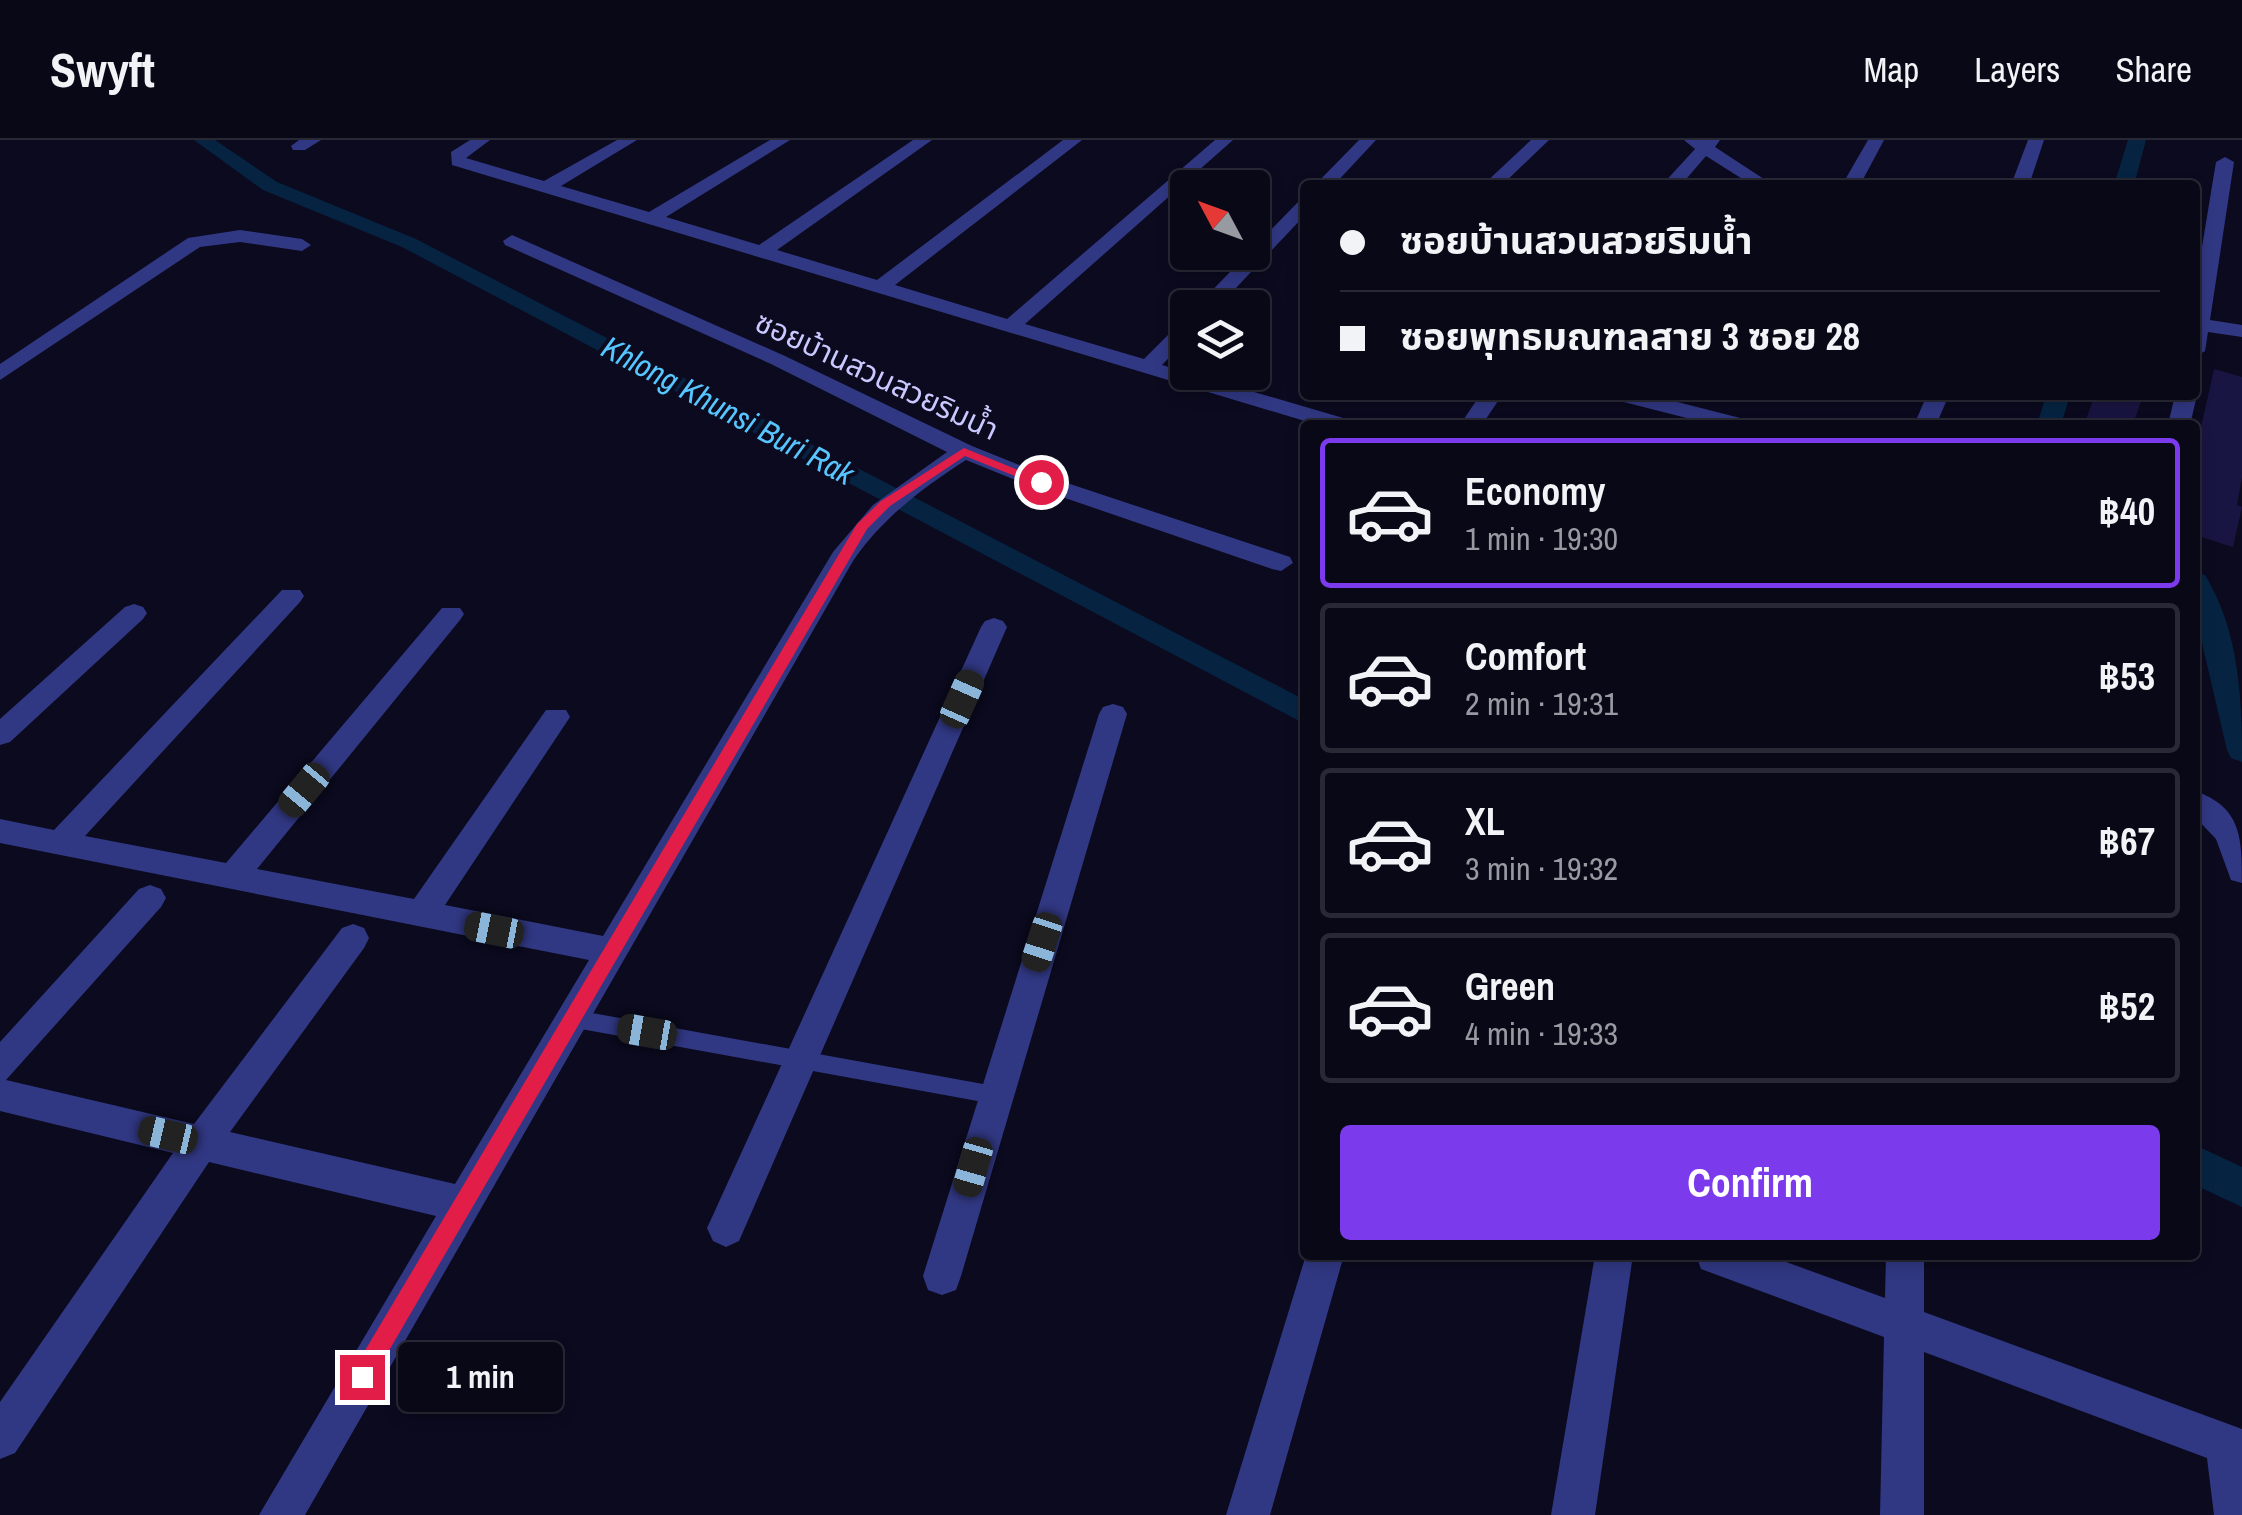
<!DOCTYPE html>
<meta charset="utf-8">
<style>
:root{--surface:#080817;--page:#161624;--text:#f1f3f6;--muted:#989aa1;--line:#292936;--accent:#7c3aed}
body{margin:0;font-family:"Archivo Narrow","Noto Sans Thai",sans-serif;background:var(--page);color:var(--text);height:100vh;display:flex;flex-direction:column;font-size:38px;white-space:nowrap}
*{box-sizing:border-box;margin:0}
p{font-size:32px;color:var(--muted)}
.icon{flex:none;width:55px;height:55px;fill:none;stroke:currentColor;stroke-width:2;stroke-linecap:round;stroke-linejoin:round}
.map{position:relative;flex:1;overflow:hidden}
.drawer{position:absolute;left:1300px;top:280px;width:900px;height:840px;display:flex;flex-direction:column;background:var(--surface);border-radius:10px;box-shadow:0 5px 15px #0003,0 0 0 2px var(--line)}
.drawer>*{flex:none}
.guide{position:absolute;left:1300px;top:40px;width:900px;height:220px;border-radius:10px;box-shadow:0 5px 15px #0003,0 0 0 2px var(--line);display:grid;align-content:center;height:220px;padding:0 40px;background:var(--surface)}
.needle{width:65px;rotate:311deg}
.fabs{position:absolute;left:1170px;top:30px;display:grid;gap:20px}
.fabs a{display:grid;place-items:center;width:100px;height:100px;border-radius:10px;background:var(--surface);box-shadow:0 5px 15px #0003,0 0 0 2px var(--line);font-size:50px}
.end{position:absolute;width:45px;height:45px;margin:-22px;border:12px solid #e11d48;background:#fff;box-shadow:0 0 0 5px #fff}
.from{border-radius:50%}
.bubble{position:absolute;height:70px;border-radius:10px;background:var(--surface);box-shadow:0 5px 15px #0003,0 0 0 2px var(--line);font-size:32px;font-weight:700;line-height:70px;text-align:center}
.car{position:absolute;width:30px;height:60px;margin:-30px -15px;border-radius:12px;box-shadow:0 0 8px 2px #0007;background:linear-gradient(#222 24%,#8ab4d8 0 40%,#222 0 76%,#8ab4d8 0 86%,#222 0)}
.guide b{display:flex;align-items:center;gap:35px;height:95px;font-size:38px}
.guide b+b{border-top:2px solid var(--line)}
.guide i{width:25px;height:25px;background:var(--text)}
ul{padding:18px 0 0;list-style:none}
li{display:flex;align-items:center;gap:30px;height:150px;margin:0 20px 15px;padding:0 20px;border:5px solid var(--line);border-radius:10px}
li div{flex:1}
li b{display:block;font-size:38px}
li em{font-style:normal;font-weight:700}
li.selected{border-color:var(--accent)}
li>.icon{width:90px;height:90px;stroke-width:1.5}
.primary-button{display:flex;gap:20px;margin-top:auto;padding:20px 40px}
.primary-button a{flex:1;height:115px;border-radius:10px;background:var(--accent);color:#fff;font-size:40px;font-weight:700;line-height:115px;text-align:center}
header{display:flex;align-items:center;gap:60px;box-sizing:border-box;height:140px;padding:0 50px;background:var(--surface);border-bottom:2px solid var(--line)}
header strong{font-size:48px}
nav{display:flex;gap:55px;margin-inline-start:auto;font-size:35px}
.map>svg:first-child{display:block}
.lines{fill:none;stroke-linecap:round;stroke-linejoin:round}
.canal{fill:#062442;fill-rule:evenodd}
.building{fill:#181542}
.lane{fill:#313883;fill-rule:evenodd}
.street{fill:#313883;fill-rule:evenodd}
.route{fill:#e11d48}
.labels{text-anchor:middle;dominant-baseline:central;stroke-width:8;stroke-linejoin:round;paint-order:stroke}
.far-street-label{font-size:30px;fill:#c9c9ff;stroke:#0b0a1f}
.far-water-label{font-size:32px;font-style:italic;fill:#57c6ff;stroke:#0b0a1f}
</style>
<header>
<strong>Swyft</strong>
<nav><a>Map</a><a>Layers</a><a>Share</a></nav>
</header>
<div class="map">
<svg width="2242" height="1375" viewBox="0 0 2242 1375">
<rect width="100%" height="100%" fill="#0b0a1f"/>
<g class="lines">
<g class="canal">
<path d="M194,0H215L277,42L416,99L1305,560V584L402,107L263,50Z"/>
<path d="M2128,0H2146L2134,45H2114Z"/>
<path d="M2046,255H2070L2061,285H2037Z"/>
<path d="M2195,432L2205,435C2239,491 2242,557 2242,622L2231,618L2227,610L2195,473Z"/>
<path d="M2195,1005L2242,1027V1067L2195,1045Z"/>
</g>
</g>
<g class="building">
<path d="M2214,229L2242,237V337L2237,365L2242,367L2233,407L2195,395V314Z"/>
<path d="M2095,255H2143L2133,285H2084Z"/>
</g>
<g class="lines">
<path class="lane" d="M570,869L994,946L1001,948L1004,955L1001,962L994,964L570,887L563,884L560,878L563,872Z"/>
<g class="street">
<path d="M299,0H321L305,10H293L291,6Z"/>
<path d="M470,0H490L466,18L544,41L617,0H637L561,46L649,72L770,0H790L666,77L759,105L913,0H932L777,110L877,140L1063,0H1082L895,145L1007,179L1215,0H1233L1025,184L1144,219L1181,182L1188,180V198L1162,225L1350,280L1353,285H1318L452,25L451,12Z"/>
<path d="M1359,0H1376L1334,45H1315Z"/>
<path d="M1531,0H1549L1502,45H1483Z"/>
<path d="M1684,0H1720L1715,7L1773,45H1752L1706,16L1681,45H1662L1695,9Z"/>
<path d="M1868,0H1884L1860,45H1842Z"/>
<path d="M2028,0H2044L2029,45H2011Z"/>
<path d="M2225,17L2234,22L2210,180L2242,185V197L2208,192L2205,211L2195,217V149L2216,22Z"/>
<path d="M1305,60V75L1217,168H1195L1299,61Z"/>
<path d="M240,90L302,99L311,105L302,111L240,102L200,107L0,240V224L188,98Z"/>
<path d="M512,95L785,216L972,306L1049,337L1290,417L1293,423L1281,431L1272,429L1033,347L966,320C923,348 883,377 853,421L305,1375H259L436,1076L209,1022L15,1313L0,1319V1262L173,1013L0,971V902L139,749L150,745L161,749L166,758L161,767L6,940L194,984L342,788L353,784L364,788L369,798L364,808L230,992L455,1044L589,820L0,703V679L54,690L282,450H300L304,456L300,462L85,696L226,723L442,468H460L464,474L460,480L257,729L414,759L546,570H566L570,577L445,765L603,796L833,412L873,365L947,312L771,224L505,105L503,101Z"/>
<path d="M2195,252L2197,255L2190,285H2168L2175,255Z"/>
<path d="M1480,255H1502L1482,285H1460Z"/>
<path d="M1613,255H1650L1748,280L1751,285H1714L1616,260Z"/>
<path d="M1927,255H1949L1936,285H1914Z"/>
<path d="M134,464L143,467L147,473L143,479L10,602L0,605V579L125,467Z"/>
<path d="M994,478L1003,481L1007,487L739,1101L726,1107L713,1101L707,1088L713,1075L981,487L985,481Z"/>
<path d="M1113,564L1123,567L1127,574L961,1136L956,1150L942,1155L928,1150L923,1136L1099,574L1103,567Z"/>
<path d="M2195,651C2242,667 2242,699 2242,743L2231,740L2216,699L2195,677Z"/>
<path d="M1306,1115H1344L1270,1375H1226Z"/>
<path d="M1595,1115H1633L1595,1375H1551Z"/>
<path d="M1696,1115H1767L1885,1158L1886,1115H1924V1172L2242,1289V1375H2214L2207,1318L1924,1212V1375H1880L1884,1197L1701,1129Z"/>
</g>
</g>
<path class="route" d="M964,308L1047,342L1037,345L965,316L890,366L867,389L369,1245L362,1248L354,1245L351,1237L354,1229L857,384L881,361Z"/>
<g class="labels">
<g class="far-street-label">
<text transform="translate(877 235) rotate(25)">ซอยบ้านสวนสวยริมน้ำ</text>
</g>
<g class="far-water-label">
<text transform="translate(728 270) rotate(28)">Khlong Khunsi Buri Rak</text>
</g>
</g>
</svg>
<div class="fabs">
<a><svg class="needle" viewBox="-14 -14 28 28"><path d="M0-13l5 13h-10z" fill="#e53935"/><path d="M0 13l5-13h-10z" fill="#989aa1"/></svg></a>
<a><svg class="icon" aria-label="layers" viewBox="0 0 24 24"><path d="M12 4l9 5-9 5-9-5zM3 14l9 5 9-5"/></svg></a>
</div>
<i class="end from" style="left:1041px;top:342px"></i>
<i class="end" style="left:362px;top:1237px"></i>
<div class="bubble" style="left:398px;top:1202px;width:165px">1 min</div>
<i class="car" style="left:962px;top:559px;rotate:24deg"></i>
<i class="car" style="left:304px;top:650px;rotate:220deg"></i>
<i class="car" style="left:494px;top:790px;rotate:281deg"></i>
<i class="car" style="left:1042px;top:802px;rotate:198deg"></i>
<i class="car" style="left:647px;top:892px;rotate:280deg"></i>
<i class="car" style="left:168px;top:995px;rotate:283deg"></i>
<i class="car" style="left:973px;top:1027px;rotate:196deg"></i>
<div class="guide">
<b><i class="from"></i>ซอยบ้านสวนสวยริมน้ำ</b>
<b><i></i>ซอยพุทธมณฑลสาย 3 ซอย 28</b>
</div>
<section class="drawer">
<ul>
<li class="selected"><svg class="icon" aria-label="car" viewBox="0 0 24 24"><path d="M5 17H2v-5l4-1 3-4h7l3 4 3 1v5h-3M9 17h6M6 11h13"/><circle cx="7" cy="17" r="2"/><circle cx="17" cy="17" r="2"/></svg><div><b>Economy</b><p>1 min · 19:30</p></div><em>฿40</em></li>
<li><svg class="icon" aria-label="car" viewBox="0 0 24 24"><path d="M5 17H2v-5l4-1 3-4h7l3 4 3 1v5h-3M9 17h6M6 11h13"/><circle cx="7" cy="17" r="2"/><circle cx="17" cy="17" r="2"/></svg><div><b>Comfort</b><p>2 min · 19:31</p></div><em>฿53</em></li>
<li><svg class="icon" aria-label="car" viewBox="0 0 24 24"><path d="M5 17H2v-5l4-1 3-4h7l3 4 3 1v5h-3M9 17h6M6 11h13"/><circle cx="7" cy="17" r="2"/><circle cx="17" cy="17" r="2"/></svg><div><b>XL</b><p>3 min · 19:32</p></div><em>฿67</em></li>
<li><svg class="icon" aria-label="car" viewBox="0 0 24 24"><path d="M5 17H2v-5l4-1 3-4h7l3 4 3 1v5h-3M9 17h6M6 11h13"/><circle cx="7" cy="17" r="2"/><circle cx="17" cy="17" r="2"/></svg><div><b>Green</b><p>4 min · 19:33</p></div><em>฿52</em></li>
</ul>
<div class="primary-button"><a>Confirm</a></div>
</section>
</div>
